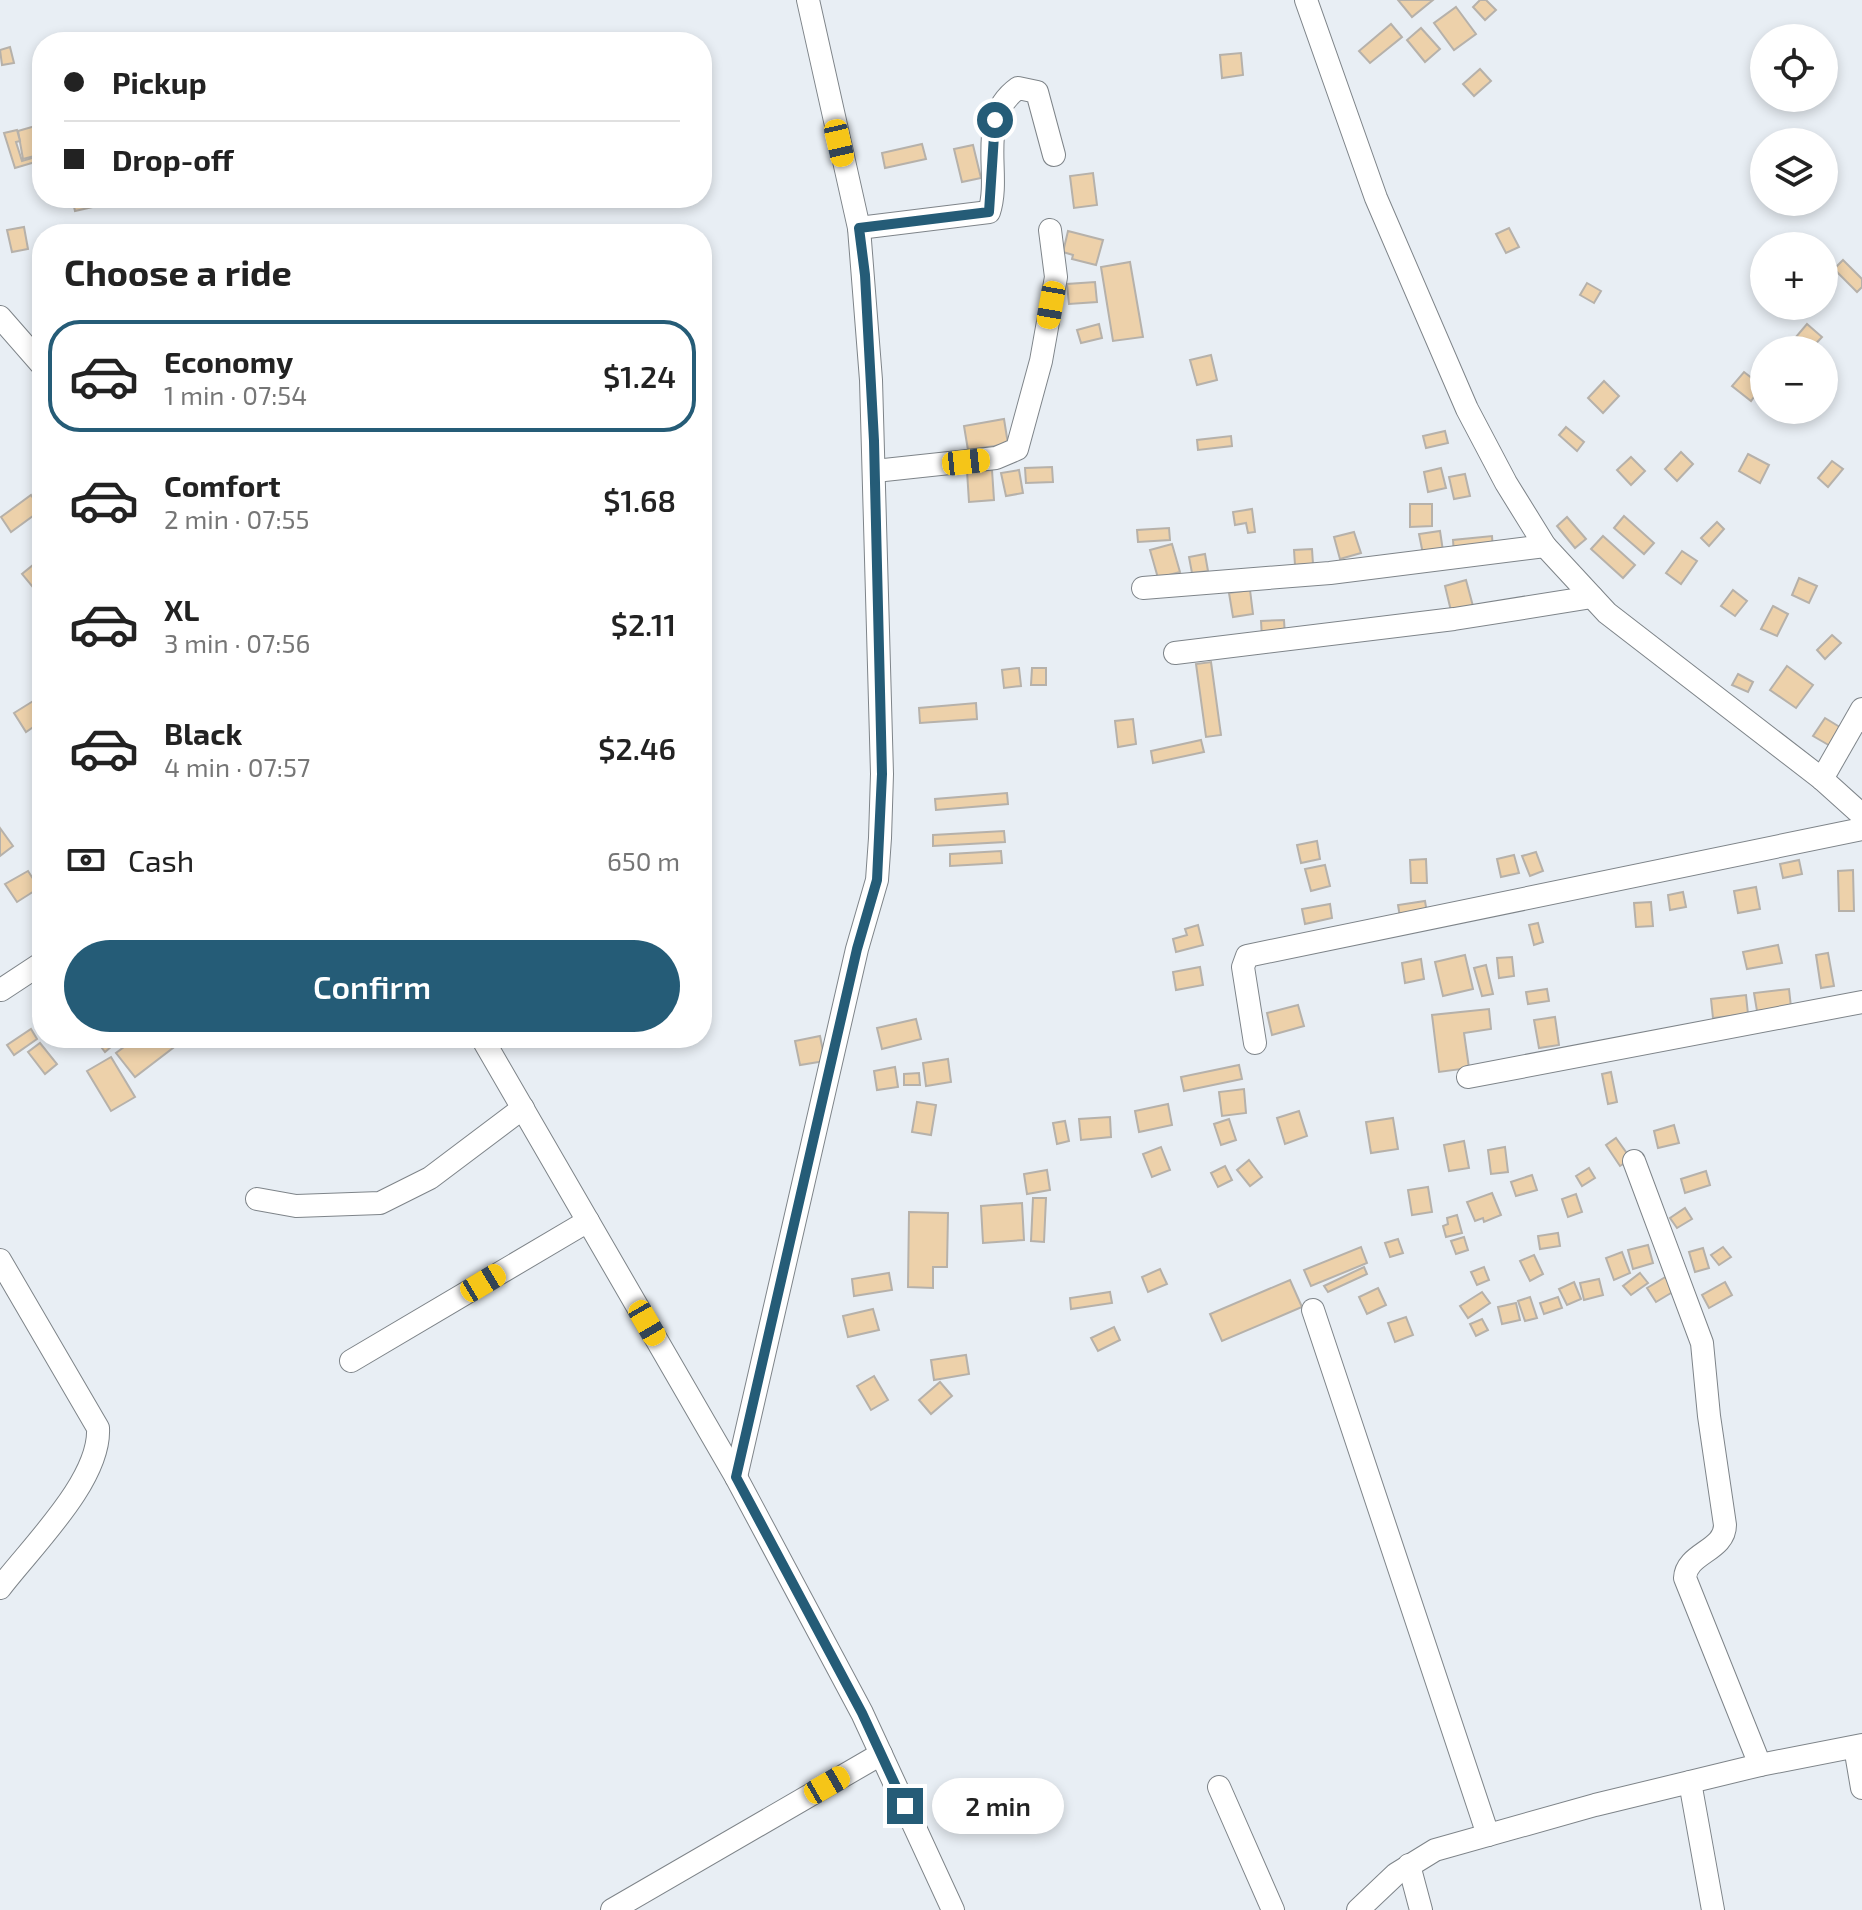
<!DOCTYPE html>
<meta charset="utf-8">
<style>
:root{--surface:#fff;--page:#f2f2f2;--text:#222;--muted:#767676;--line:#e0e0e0;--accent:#255c77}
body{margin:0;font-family:"Exo 2",sans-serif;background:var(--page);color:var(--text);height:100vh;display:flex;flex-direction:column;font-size:30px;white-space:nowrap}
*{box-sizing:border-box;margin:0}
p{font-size:26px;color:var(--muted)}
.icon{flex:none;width:44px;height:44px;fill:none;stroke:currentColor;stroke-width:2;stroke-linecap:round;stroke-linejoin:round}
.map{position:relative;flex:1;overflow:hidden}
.sheet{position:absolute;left:32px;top:224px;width:680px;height:824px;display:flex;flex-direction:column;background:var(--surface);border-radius:32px;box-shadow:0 4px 12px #0003}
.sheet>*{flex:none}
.hud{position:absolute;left:32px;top:32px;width:680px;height:176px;border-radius:32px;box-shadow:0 4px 12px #0003;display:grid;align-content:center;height:176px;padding:0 32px;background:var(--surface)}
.fabs{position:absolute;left:1750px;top:24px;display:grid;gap:16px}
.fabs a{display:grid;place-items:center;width:88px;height:88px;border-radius:50%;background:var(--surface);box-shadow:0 4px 12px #0003;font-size:40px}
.end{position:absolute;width:36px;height:36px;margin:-18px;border:10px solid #255c77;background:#fff;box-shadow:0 0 0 4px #fff}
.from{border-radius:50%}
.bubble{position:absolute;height:56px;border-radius:28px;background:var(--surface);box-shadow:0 4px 12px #0003;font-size:26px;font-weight:600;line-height:56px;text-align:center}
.car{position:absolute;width:24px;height:48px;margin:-24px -12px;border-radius:10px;box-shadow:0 0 6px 2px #0007;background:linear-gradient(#f5c518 24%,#345 0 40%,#f5c518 0 76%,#345 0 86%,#f5c518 0)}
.hud b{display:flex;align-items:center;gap:28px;height:76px;font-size:30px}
.hud b+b{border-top:2px solid var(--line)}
.hud i{width:20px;height:20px;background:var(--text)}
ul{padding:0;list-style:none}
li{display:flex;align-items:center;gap:24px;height:112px;margin:0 16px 12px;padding:0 16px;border:4px solid transparent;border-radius:32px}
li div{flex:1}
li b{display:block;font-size:30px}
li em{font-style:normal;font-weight:600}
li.selected{border-color:var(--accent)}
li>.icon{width:72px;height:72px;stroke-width:1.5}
h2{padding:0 32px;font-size:36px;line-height:96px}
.pay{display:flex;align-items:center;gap:20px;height:88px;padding:0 32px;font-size:30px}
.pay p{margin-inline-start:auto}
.cta{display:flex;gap:16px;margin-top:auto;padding:16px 32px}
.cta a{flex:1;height:92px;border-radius:48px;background:var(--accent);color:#fff;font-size:32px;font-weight:600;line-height:92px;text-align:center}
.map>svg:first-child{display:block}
.building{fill:#edd1aa;stroke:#b6b1aa;stroke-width:2}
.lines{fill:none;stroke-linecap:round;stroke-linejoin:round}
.minor-casing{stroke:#7e8489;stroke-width:24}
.minor{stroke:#fff;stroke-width:22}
.route{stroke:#255c77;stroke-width:10}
</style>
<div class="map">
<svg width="1862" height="1910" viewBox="0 0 1862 1910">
<rect width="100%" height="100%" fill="#e8eef4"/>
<g class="building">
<path d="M1398,0H1433L1412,17Z"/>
<path d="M1480,0H1486L1496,10L1485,20L1473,7Z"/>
<path d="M1456,7L1476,34L1454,50L1434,23Z"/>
<path d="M1391,24L1402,37L1370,63L1359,51Z"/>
<path d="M1421,28L1440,49L1425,62L1407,40Z"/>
<path d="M10,47L14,63L2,65L0,50Z"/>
<path d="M1241,53L1243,75L1222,78L1220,55Z"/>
<path d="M1480,69L1491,81L1474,96L1463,84Z"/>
<path d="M42,124V154L23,159L18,131Z"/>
<path d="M17,130L20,141L16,142L22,161L42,155V160L15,168L4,133Z"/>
<path d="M922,144L926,159L885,168L882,153Z"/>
<path d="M973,145L981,178L962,182L954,149Z"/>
<path d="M1093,173L1097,205L1074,208L1070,176Z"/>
<path d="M72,198H105L106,204L75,211Z"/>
<path d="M24,227L28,249L12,252L7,230Z"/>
<path d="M1509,228L1519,247L1506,253L1496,234Z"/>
<path d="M1068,231L1103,240L1096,265L1072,259L1073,255L1063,252Z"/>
<path d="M1843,260L1862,279V287L1857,292L1834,269Z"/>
<path d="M1130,262L1143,337L1113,341L1101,267Z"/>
<path d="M1095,282L1097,302L1069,304L1067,284Z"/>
<path d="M1587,283L1601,291L1594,303L1580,295Z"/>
<path d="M1099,324L1102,338L1081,343L1077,330Z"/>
<path d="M1807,324L1822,337L1810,350L1795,338Z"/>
<path d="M1211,355L1217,380L1197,385L1190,360Z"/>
<path d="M1744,372L1762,386L1751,401L1732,386Z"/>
<path d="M1604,381L1619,396L1603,413L1588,398Z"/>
<path d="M1004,419L1008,444L968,450L964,426Z"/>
<path d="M1566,427L1584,442L1577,451L1559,435Z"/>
<path d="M1445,431L1448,443L1426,448L1423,436Z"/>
<path d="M1231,436L1232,446L1198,450L1197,440Z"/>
<path d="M1681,452L1693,464L1677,481L1665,469Z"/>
<path d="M1748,454L1769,465L1760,483L1739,471Z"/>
<path d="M1631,457L1645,471L1631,485L1617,470Z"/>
<path d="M1832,461L1843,469L1828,487L1818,478Z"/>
<path d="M1052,467L1053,482L1026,483L1025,468Z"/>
<path d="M1441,468L1446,488L1428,492L1424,472Z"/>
<path d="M992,470L994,500L969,502L967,471Z"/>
<path d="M1019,470L1023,493L1006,496L1001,473Z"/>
<path d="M1465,474L1470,496L1454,499L1449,477Z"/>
<path d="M31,495L41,510L11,532L1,517Z"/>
<path d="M1410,504H1432V526L1410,527Z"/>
<path d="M1252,509L1255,532L1248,533L1246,523L1235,525L1233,512Z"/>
<path d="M1624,516L1654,543L1644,554L1614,528Z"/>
<path d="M1567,517L1586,539L1575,548L1557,526Z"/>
<path d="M1717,522L1724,529L1709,546L1701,538Z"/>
<path d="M1169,528L1170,540L1138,542L1137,530Z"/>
<path d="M1440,531L1443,551L1423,554L1419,534Z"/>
<path d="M1354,532L1361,553L1340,559L1334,537Z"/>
<path d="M1492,536L1493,550L1454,554L1453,540Z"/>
<path d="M1603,536L1635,565L1623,578L1591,549Z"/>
<path d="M1172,544L1180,572L1158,578L1150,550Z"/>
<path d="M1312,549L1313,564L1295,565L1294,550Z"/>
<path d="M1682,551L1697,561L1681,584L1666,573Z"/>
<path d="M1205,554L1208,571L1192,573L1189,557Z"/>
<path d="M33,565L37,570L42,566V587L36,591L22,574Z"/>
<path d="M1799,578L1817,586L1809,603L1792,595Z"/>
<path d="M1466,580L1474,610L1452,615L1445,586Z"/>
<path d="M1250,590L1253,614L1233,617L1229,593Z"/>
<path d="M1733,590L1747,601L1735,616L1721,606Z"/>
<path d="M1773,606L1788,614L1777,636L1761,629Z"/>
<path d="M1284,620L1285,636L1262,638L1261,621Z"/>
<path d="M1832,635L1841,643L1825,659L1817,650Z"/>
<path d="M1211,662L1221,735L1206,737L1196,664Z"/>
<path d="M1787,666L1813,685L1796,708L1770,690Z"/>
<path d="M1019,668L1021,686L1004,688L1002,670Z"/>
<path d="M1032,668H1046V685H1031Z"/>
<path d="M1738,674L1753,682L1748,692L1732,685Z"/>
<path d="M38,698L42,704V721L26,732L14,713Z"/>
<path d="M976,703L977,719L920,723L919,708Z"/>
<path d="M1825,718L1843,729L1832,747L1813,736Z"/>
<path d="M1133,719L1136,744L1118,747L1115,721Z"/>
<path d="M1201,740L1204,752L1153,763L1151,751Z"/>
<path d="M1007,793L1008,804L936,810L935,799Z"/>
<path d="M0,828L13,846L0,856Z"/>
<path d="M1004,831L1005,842L933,846V835Z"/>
<path d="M1317,841L1320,859L1301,863L1297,845Z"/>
<path d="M1001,851L1002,863L950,866V854Z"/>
<path d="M1536,852L1543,871L1530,876L1522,856Z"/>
<path d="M1514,855L1519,873L1501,877L1497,859Z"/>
<path d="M1426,859L1427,883H1411L1410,860Z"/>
<path d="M1799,860L1802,874L1783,878L1780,864Z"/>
<path d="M1325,865L1330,886L1311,891L1305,869Z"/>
<path d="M1853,870L1854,911H1839L1838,871Z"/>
<path d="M28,871L39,888L17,902L5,884Z"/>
<path d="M1756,887L1760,909L1738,913L1734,891Z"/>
<path d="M1683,892L1686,907L1670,910L1668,895Z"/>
<path d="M1425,901L1427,913L1400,917L1398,905Z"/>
<path d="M1651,902L1653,926L1636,927L1634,903Z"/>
<path d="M1330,904L1332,918L1305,924L1302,909Z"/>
<path d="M1538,923L1543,942L1534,945L1529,925Z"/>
<path d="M1198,925L1203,945L1176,952L1173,939L1187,935L1185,929Z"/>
<path d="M1778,945L1782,963L1747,969L1743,952Z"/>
<path d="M1828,953L1834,986L1821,988L1816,955Z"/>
<path d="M1465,955L1473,989L1443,996L1435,962Z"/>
<path d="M1512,957L1514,976L1499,978L1497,958Z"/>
<path d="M1421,959L1424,979L1405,983L1402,963Z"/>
<path d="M1486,965L1493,994L1482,996L1474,968Z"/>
<path d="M1200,967L1203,985L1176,990L1173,972Z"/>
<path d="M1547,989L1549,1001L1528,1004L1526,992Z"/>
<path d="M1789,989L1791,1007L1757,1011L1754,993Z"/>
<path d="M1746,995L1748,1014L1713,1018L1711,999Z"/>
<path d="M1298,1005L1304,1026L1272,1035L1267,1013Z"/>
<path d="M1489,1009L1491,1029L1464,1033L1469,1068L1439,1072L1432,1015Z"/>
<path d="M1555,1017L1559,1045L1539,1048L1534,1020Z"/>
<path d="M916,1019L921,1039L882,1049L877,1028Z"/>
<path d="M31,1029L37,1039L14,1055L7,1045Z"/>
<path d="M820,1036L825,1061L800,1065L795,1041Z"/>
<path d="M117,1038L119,1040L105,1052L95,1039Z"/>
<path d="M136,1038H186L135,1077L116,1053Z"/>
<path d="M40,1043L57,1064L45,1074L28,1052Z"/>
<path d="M111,1057L135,1097L111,1111L87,1071Z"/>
<path d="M948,1059L951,1082L926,1086L923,1063Z"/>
<path d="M1239,1065L1242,1079L1184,1091L1181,1077Z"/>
<path d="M895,1067L898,1087L877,1090L874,1071Z"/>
<path d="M1611,1072L1617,1102L1608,1104L1602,1074Z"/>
<path d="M919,1073L920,1085H904V1074Z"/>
<path d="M1244,1089L1246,1113L1222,1116L1219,1092Z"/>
<path d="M917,1102L936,1105L931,1135L912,1132Z"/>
<path d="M1168,1104L1172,1125L1139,1132L1135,1111Z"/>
<path d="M1299,1111L1307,1136L1285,1144L1277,1118Z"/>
<path d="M1110,1117L1111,1137L1081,1140L1079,1119Z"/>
<path d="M1393,1118L1398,1149L1371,1153L1366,1122Z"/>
<path d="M1229,1119L1236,1140L1221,1145L1214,1124Z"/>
<path d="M1065,1121L1069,1141L1057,1144L1053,1123Z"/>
<path d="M1674,1125L1679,1143L1658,1148L1654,1131Z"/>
<path d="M1616,1138L1631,1159L1620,1166L1606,1145Z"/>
<path d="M1464,1141L1469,1168L1449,1171L1444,1145Z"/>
<path d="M1161,1147L1170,1170L1152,1177L1143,1154Z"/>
<path d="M1505,1147L1508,1172L1491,1174L1488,1150Z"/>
<path d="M1249,1160L1262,1177L1250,1186L1237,1170Z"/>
<path d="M1225,1166L1232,1180L1218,1187L1211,1173Z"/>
<path d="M1589,1168L1595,1178L1582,1186L1576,1176Z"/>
<path d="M1047,1170L1050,1190L1027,1194L1024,1174Z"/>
<path d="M1706,1171L1710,1185L1685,1193L1681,1179Z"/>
<path d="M1532,1175L1537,1190L1516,1196L1511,1182Z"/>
<path d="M1428,1187L1432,1212L1412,1215L1408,1190Z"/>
<path d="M1492,1193L1501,1215L1484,1222L1483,1218L1475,1221L1467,1202Z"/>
<path d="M1576,1194L1582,1212L1568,1217L1562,1199Z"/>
<path d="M1033,1198H1046L1044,1242L1031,1241Z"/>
<path d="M1022,1203L1024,1240L983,1243L981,1206Z"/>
<path d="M1685,1208L1692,1219L1677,1228L1670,1218Z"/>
<path d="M909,1212L948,1213L947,1267H933V1288L908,1287Z"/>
<path d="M1457,1215L1462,1233L1446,1237L1443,1226L1448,1224L1447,1218Z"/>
<path d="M1558,1233L1560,1246L1540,1249L1538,1236Z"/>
<path d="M1464,1237L1468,1250L1456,1254L1451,1241Z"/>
<path d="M1398,1239L1403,1253L1390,1257L1385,1243Z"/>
<path d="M1648,1245L1653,1263L1633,1269L1628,1250Z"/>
<path d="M1361,1247L1367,1263L1311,1286L1304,1270Z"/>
<path d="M1723,1247L1731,1257L1719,1265L1711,1255Z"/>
<path d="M1703,1248L1709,1268L1695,1272L1689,1252Z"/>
<path d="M1622,1252L1630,1273L1614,1280L1606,1258Z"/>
<path d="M1534,1255L1543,1274L1530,1281L1520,1261Z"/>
<path d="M1364,1267L1367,1274L1328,1292L1324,1286Z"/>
<path d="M1484,1267L1489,1280L1477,1285L1471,1272Z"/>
<path d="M1160,1269L1167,1284L1148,1292L1142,1277Z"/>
<path d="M889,1273L892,1290L854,1296L852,1279Z"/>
<path d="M1640,1273L1648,1283L1631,1295L1623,1286Z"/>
<path d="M1667,1276L1676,1290L1656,1302L1647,1288Z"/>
<path d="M1599,1279L1603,1295L1584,1300L1580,1283Z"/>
<path d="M1290,1280L1302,1307L1222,1341L1210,1314Z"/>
<path d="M1574,1282L1581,1299L1567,1305L1559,1289Z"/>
<path d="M1725,1282L1732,1295L1709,1308L1702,1295Z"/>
<path d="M1378,1288L1386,1305L1367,1314L1359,1297Z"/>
<path d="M1110,1292L1112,1303L1071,1309L1070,1298Z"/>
<path d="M1482,1292L1490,1303L1468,1318L1460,1306Z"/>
<path d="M1530,1297L1537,1318L1525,1321L1518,1301Z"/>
<path d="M1558,1297L1562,1308L1544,1314L1540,1303Z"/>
<path d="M1516,1303L1520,1320L1502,1324L1498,1307Z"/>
<path d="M873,1309L879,1330L848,1337L843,1316Z"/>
<path d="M1406,1317L1413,1335L1395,1342L1388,1323Z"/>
<path d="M1482,1319L1488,1330L1476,1336L1470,1324Z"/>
<path d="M1114,1327L1120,1340L1098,1351L1091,1338Z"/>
<path d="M966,1355L969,1374L934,1380L931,1360Z"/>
<path d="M874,1376L888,1400L871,1410L857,1386Z"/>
<path d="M940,1382L952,1396L931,1414L919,1400Z"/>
</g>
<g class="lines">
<g class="minor-casing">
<g id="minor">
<path d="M1306,0L1376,198L1467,409L1506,483L1545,546L1607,613L1822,779L1862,815"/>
<path d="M859,228L989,212C1002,173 975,119 1018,88L1037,92L1054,155"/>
<path d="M0,317L42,365"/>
<path d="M875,471L996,458L1017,449L1041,361L1056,277L1050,230"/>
<path d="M1143,588L1330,573L1545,546"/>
<path d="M1175,653L1454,619L1592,597"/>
<path d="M1822,779L1862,709"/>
<path d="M1,990L42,963"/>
<path d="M482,1038L736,1477L862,1713L953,1910"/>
<path d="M1255,1043L1243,967L1247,956L1862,829"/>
<path d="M1468,1077L1862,1002"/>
<path d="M1634,1161L1702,1343L1709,1416L1725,1525C1725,1551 1686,1553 1685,1578L1760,1765"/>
<path d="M257,1199L296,1206L380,1203L430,1178L523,1108"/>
<path d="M0,1260L98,1428C101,1480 31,1547 0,1588"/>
<path d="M1313,1310L1488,1835"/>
<path d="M351,1361L588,1221"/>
<path d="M736,1477L857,949L877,880L880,838L882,774L871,380L859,228L808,0"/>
<path d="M1855,1747L1862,1788"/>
<path d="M1690,1782L1713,1910"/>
<path d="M1219,1787L1273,1910"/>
<path d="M1409,1865L1421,1910"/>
<path d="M612,1910L881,1754"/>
<path d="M1358,1910L1396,1874L1435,1850L1595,1805L1760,1765L1862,1745"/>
</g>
</g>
<use href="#minor" class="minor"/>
</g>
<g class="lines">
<path class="route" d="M905,1806L862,1713L736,1477L857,949L877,880L882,774L874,441L865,275L859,228L989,212L995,120"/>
</g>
</svg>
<div class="fabs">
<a><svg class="icon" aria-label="locate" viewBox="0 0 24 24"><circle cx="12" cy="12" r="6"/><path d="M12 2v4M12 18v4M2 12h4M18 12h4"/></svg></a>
<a><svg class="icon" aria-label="layers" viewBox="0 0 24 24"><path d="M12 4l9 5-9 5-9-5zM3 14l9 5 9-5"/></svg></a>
<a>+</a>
<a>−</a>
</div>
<i class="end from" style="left:995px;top:120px"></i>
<i class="end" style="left:905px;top:1806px"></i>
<div class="bubble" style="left:932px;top:1778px;width:132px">2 min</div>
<i class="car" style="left:839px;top:143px;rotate:167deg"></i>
<i class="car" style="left:1051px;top:305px;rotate:190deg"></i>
<i class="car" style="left:966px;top:462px;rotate:84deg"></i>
<i class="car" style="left:483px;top:1283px;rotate:59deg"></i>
<i class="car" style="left:647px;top:1323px;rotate:150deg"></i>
<i class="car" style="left:827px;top:1785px;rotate:60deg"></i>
<div class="hud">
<b><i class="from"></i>Pickup</b>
<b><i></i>Drop-off</b>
</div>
<section class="sheet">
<h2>Choose a ride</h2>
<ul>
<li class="selected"><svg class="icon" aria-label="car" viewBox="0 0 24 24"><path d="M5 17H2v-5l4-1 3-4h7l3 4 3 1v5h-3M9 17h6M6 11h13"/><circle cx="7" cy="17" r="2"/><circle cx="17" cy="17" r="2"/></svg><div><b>Economy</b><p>1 min · 07:54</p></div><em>$1.24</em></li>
<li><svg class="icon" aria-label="car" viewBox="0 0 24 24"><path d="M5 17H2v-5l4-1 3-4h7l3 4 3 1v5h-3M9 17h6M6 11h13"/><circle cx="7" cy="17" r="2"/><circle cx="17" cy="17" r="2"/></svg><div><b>Comfort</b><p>2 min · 07:55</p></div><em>$1.68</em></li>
<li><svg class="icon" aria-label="car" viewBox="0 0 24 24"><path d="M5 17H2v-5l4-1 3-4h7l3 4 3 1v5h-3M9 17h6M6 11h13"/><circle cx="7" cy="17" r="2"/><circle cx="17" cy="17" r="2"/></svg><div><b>XL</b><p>3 min · 07:56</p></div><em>$2.11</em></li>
<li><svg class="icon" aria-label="car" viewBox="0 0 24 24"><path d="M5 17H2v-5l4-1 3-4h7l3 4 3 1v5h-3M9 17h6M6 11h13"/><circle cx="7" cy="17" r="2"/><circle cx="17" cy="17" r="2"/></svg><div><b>Black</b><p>4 min · 07:57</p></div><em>$2.46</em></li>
</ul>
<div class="pay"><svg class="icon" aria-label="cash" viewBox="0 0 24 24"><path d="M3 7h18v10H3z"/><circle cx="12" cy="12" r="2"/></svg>Cash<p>650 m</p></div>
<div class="cta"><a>Confirm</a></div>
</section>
</div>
